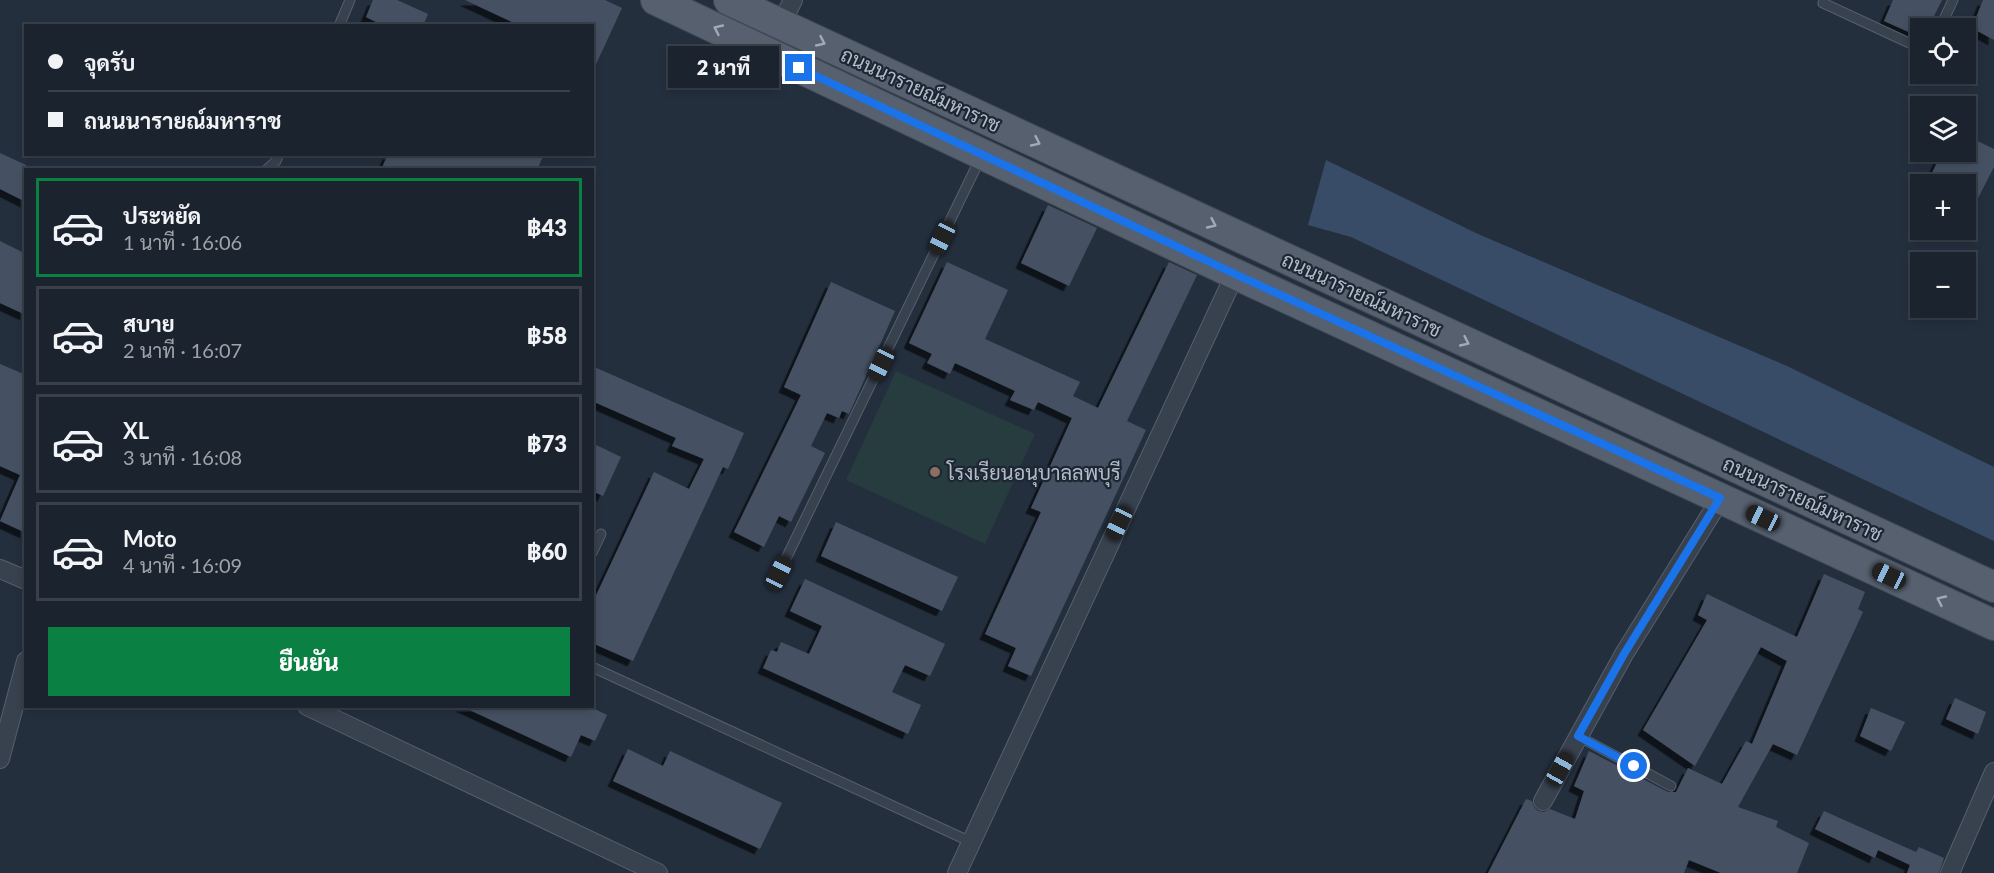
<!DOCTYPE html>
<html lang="th">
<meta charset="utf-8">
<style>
:root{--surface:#1b232e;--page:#282f3a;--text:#f1f3f6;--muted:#a0a4aa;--line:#39404a;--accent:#0b8043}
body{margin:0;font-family:Lato,Sarabun,sans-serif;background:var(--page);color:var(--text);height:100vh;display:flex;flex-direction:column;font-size:22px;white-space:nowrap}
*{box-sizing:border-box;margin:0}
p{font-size:20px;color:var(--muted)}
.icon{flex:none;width:33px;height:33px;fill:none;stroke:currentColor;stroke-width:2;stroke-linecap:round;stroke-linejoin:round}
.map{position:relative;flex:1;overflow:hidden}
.drawer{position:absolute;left:24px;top:168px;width:570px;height:540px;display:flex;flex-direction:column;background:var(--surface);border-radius:0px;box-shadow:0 3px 9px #0003,0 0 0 2px var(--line)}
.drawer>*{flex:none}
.guide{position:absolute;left:24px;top:24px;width:570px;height:132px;border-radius:0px;box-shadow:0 3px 9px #0003,0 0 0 2px var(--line);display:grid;align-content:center;height:132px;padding:0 24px;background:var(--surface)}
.fabs{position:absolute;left:1910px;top:18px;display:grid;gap:12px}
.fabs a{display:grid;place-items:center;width:66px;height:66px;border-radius:0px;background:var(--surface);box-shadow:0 3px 9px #0003,0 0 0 2px var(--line);font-size:30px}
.end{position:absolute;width:27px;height:27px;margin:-14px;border:8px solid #1a73e8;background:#fff;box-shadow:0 0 0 3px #fff}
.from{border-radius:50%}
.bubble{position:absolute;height:42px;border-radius:0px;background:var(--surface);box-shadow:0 3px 9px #0003,0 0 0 2px var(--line);font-size:20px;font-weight:800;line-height:42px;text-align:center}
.car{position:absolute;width:18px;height:36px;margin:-18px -9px;border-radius:8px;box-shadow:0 0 4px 2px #0007;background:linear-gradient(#222 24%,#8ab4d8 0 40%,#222 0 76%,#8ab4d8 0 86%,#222 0)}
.guide b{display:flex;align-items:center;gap:21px;height:57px;font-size:22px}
.guide b+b{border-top:2px solid var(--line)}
.guide i{width:15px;height:15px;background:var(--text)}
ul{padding:10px 0 0;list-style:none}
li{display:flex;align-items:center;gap:18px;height:99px;margin:0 12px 9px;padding:0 12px;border:3px solid var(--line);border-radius:0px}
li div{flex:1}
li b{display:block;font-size:22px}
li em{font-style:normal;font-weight:800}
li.current{border-color:var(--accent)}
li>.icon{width:54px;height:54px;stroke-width:1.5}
.button{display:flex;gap:12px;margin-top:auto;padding:12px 24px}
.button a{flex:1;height:69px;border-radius:0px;background:var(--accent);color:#fff;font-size:24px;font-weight:800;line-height:69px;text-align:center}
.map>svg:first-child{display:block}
.green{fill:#263c3f}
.water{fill:#394c67}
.building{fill:#455162;filter:url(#shadow)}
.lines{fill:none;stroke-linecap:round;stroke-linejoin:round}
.service-casing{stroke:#565f6c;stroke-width:11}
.minor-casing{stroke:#565f6c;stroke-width:20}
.primary-casing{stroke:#414a57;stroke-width:32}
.service{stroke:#38414e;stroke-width:9}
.minor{stroke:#38414e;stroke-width:18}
.primary{stroke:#56606e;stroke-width:30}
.oneway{stroke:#a1aab7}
.route{stroke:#1a73e8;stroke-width:8}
.education-dot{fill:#8d6e63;stroke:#1d2633;stroke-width:2}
.labels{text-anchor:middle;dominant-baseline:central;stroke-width:4.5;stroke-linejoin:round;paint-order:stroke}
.street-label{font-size:20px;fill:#b4bcc9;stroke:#1d2633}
.poi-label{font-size:20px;fill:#b4bcc9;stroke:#1d2633;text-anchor:start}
</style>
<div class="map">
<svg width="1994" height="873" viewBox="0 0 1994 873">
<defs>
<filter id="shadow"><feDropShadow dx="-5.5" dy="5.5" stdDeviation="0" flood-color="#0009"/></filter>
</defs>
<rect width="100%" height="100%" fill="#242f3e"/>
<path class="green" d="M896,371L1035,434L985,544L846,480Z"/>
<path class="water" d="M1326,160L1478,234L1787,366L1994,467V541L1351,237L1308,225Z"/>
<g class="building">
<path d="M373,0H397L428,14L423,26H384L366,17Z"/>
<path d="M465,0H605L622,8L592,73V26H510L512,22Z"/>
<path d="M1893,0H1942L1928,28H1920V37L1884,21Z"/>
<path d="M1983,0H1994V40L1972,28Z"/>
<path d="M1965,135L1994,149V167L1977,200L1965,194V184H1946L1930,177L1942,152H1965Z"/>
<path d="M0,153L26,165V202L0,189Z"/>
<path d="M388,154H544L537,170H381Z"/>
<path d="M1048,205L1097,228L1069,286L1021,263Z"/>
<path d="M0,241L26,254V315L0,303Z"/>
<path d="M947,262L1008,290L985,339L1080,382L1073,396L1098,408L1169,262L1197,275L1127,421L1146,430L1031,676L1008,666L1016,648L985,634L1041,512L1031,508L1072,418L1038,402L1034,410L1010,400L1015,391L955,363L950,374L927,363L932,354L909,343Z"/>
<path d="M831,282L895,311L849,414L842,411L839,418L827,413L811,446L825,453L791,522L779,516L764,547L734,532L801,395L784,387Z"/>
<path d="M0,364L26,375V533L0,521L20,475L0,466Z"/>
<path d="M592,366L744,433L728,469L723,467L633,661L592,643V604L654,472L689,489L704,459L672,446L676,438L592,401Z"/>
<path d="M592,443L621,457L603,496L592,491Z"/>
<path d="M836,522L958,577L942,611L821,556Z"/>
<path d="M1824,574L1865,592L1858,609L1863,612L1797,755L1773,744L1738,807L1778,821L1776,827L1809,843L1797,873H1721L1689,860L1684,873H1488L1526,799L1532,801L1534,807L1538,811L1544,812L1550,809L1575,819L1584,791L1574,786L1589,751L1668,792H1676L1688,768L1722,784L1746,741L1752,744L1787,661L1761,647L1695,766L1643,730L1707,620L1698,615L1707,594L1797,637Z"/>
<path d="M805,579L945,644L930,676L905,665L892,692L921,705L908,734L763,668L771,650L777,652L781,642L809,654L822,626L790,611Z"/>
<path d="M1955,698L1986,712L1978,734L1946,719Z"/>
<path d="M461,706H589L607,715L595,741L581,735L571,757Z"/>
<path d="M1871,708L1905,722L1891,751L1860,736Z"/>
<path d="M628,749L663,766L670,751L782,803L760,849L613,781Z"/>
<path d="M1824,811L1916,852L1919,847L1944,858L1939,873H1907L1910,865L1878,850L1875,858L1815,829Z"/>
</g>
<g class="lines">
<g class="service-casing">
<g id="service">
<path d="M1824,0L1823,3L1920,48"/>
<path d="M339,26L350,0"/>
<path d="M1940,28L1953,0"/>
<path d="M266,170L276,161L279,154"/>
<path d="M592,553L601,534"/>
<path d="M779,573L980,159"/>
<path d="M592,667L971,842"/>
<path d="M1578,736L1671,786"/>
</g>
</g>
<g class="minor-casing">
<g id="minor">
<path d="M781,24L793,0"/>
<path d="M0,569L26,580"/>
<path d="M307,706L658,873"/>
<path d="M0,759L26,661"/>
<path d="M1543,801L1624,654L1721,498"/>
<path d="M957,873L1235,274"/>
<path d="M1950,873L1994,772"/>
</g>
</g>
<g class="primary-casing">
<g id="primary">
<path d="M656,0L1235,274L1994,625"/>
<path d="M729,0L1994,587"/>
</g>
</g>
<use href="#service" class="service"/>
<use href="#minor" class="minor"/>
<use href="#primary" class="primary"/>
</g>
<defs><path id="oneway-chevron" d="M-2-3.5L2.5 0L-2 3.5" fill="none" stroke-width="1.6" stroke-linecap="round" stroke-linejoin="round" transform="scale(1.5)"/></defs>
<g class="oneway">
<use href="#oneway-chevron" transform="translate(718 29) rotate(-155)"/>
<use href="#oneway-chevron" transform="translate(821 42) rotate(25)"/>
<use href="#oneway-chevron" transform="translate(1036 142) rotate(25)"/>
<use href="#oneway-chevron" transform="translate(1212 224) rotate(25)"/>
<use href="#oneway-chevron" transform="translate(1465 342) rotate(25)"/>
<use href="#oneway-chevron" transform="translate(1941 600) rotate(-155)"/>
</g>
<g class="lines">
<path class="route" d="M799,68L1235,274L1720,498L1624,654L1578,736L1634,766"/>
</g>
<circle class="education-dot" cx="935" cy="472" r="6"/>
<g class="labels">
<g class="street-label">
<text transform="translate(921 89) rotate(25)">ถนนนารายณ์มหาราช</text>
<text transform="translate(1362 294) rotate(25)">ถนนนารายณ์มหาราช</text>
<text transform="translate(1803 498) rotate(25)">ถนนนารายณ์มหาราช</text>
</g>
<g class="poi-label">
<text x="947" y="472">โรงเรียนอนุบาลลพบุรี</text>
</g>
</g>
</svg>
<div class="fabs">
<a><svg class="icon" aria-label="locate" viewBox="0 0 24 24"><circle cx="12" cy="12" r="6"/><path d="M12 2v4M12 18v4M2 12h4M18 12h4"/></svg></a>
<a><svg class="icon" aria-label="layers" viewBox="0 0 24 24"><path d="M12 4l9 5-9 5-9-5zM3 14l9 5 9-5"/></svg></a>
<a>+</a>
<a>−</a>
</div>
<i class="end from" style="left:1634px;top:766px"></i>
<i class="end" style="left:799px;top:68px"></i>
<div class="bubble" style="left:668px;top:46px;width:111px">2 นาที</div>
<i class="car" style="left:942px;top:238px;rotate:206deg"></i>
<i class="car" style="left:881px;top:364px;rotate:206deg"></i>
<i class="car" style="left:1763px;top:518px;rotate:295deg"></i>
<i class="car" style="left:1119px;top:523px;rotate:205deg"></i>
<i class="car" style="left:779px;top:573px;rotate:26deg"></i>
<i class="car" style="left:1889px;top:576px;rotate:295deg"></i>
<i class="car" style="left:1560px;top:769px;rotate:29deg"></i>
<div class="guide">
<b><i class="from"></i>จุดรับ</b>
<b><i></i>ถนนนารายณ์มหาราช</b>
</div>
<section class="drawer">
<ul>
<li class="current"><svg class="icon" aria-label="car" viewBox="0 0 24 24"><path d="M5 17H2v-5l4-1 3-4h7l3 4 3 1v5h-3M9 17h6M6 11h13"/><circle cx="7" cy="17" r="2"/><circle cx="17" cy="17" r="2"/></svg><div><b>ประหยัด</b><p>1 นาที · 16:06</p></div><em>฿43</em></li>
<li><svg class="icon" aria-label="car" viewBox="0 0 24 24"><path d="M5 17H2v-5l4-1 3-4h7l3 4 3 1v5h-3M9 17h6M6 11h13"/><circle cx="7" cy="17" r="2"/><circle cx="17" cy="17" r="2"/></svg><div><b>สบาย</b><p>2 นาที · 16:07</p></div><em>฿58</em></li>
<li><svg class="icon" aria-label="car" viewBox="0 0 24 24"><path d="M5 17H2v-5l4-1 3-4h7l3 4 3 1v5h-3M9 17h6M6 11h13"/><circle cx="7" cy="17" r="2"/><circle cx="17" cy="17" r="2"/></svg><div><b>XL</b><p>3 นาที · 16:08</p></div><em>฿73</em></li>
<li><svg class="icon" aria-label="car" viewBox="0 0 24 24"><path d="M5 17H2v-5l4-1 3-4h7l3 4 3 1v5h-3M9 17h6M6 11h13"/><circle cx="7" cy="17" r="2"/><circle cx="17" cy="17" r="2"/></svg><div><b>Moto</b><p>4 นาที · 16:09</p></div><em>฿60</em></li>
</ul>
<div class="button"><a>ยืนยัน</a></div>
</section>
</div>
